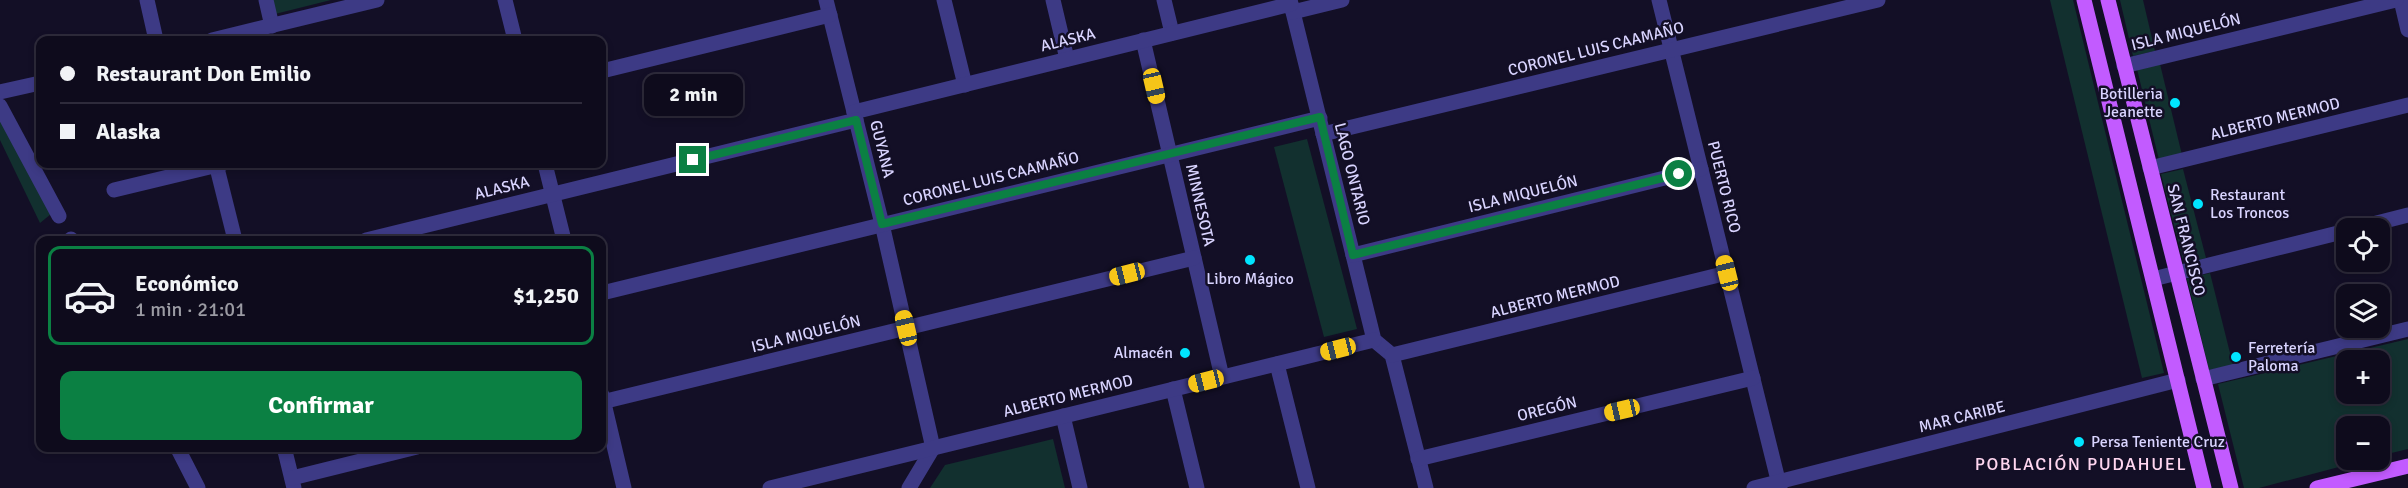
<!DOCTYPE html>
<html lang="es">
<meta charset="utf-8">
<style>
:root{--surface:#0e0b1c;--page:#171425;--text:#f1f3f6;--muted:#9b9ba3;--line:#2e2b3b;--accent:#0b8043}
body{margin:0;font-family:Signika,sans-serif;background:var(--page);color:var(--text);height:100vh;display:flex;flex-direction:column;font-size:22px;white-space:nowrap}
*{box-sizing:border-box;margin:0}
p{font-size:20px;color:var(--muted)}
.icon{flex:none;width:33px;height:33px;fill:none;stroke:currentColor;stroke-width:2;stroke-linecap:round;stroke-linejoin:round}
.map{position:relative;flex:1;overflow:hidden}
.drawer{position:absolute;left:36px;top:236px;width:570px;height:216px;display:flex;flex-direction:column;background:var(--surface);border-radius:12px;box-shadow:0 3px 9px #0003,0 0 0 2px var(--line)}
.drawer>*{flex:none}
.banner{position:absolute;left:36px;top:36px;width:570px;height:132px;border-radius:12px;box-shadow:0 3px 9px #0003,0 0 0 2px var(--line);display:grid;align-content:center;height:132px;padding:0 24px;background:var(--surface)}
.controls{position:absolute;left:2336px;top:218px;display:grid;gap:12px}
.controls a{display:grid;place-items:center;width:54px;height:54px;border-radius:12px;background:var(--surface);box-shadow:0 3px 9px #0003,0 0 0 2px var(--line);font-size:30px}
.end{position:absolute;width:27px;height:27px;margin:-14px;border:8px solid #0b8043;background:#fff;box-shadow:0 0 0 3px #fff}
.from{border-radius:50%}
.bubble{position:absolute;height:42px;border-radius:12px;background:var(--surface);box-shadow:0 3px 9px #0003,0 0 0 2px var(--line);font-size:20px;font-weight:700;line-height:42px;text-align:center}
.car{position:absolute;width:18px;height:36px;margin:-18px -9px;border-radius:8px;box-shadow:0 0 4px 2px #0007;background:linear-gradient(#f5c518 24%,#345 0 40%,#f5c518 0 76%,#345 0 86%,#f5c518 0)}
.banner b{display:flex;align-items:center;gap:21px;height:57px;font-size:22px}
.banner b+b{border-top:2px solid var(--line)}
.banner i{width:15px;height:15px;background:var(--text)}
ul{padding:10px 0 0;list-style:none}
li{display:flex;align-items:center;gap:18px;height:99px;margin:0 12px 9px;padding:0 12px;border:3px solid transparent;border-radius:12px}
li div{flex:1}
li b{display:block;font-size:22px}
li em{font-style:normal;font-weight:700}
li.on{border-color:var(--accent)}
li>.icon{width:54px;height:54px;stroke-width:1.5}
.primary-button{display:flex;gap:12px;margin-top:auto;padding:12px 24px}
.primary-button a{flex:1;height:69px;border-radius:12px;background:var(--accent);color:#fff;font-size:24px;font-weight:700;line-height:69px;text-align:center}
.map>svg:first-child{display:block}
.green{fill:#12302f;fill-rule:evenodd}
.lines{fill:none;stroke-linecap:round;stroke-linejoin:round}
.minor{stroke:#3d3a85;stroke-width:15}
.major{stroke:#c25bff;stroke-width:15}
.route{stroke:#0b8043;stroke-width:8}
.poi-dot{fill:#00e5ff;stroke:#130f26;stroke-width:2}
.labels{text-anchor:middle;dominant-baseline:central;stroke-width:5;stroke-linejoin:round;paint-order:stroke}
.street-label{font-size:16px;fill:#d9d4ff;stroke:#130f26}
.poi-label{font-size:16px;fill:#d9d4ff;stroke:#130f26;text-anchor:start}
.neighbourhood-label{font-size:18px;letter-spacing:1.5px;fill:#ffd6f0;stroke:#130f26}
</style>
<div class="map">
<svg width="2408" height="488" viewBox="0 0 2408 488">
<rect width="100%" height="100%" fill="#130f26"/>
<g class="green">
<path d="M272,0H331L275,14Z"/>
<path d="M2050,0H2073L2164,373L2142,378Z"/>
<path d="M2120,0H2143L2155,51L2133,56Z"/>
<path d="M2160,64L2182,155L2159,160L2137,69Z"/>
<path d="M0,108L51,214L40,223L0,140Z"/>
<path d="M1307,139L1357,329L1324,337L1274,147Z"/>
<path d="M2183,169L2206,258L2184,264L2161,174Z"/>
<path d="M2210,273L2233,365L2209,370L2187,279Z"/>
<path d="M2408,339V449L2379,456V426H2346V459H2369L2259,488H2244L2218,384ZM2346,360H2379V393H2346Z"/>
<path d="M1053,439L1065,488H930L945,465Z"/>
</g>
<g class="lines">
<g class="minor">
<path d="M147,0L156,40"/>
<path d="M266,0L272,26"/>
<path d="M505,0L515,40"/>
<path d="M826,0L882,224L933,448L909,488"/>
<path d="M944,0L965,85"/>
<path d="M1053,0L1067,59"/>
<path d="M1164,0L1172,33"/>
<path d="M1290,0L1374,340L1392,355L1426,488"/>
<path d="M1659,0L1780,488"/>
<path d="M2401,0L2408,30"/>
<path d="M1293,12L1342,0"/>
<path d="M212,40L377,0"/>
<path d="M1143,40L1222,377"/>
<path d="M2124,66L2396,0"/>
<path d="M602,71L830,15"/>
<path d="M0,92L40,83"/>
<path d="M0,106L59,216"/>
<path d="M854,112L1291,4"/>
<path d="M1323,134L1878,0"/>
<path d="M216,164L235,240"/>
<path d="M545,164L564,240"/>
<path d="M2150,168L2408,105"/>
<path d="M114,190L222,164"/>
<path d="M2357,228L2408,215"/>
<path d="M71,239V240"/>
<path d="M366,240L856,120"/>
<path d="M1353,255L1701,169"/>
<path d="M2153,279L2346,231"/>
<path d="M602,293L1320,118"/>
<path d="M1392,355L1727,273"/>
<path d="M1277,364L1308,488"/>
<path d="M2203,379L2408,329"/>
<path d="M1173,389L1197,488"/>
<path d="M602,395L624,488"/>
<path d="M602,402L1194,258"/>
<path d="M1063,416L1080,488"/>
<path d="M177,447L198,488"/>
<path d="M284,447L294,488"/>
<path d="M1418,459L1753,378"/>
<path d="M292,478L417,447"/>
<path d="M770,488L1374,340"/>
<path d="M1754,488L2178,380"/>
</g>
<g class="major">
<path d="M2084,0L2204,488"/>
<path d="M2108,0L2231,488"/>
<path d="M2317,488L2408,466"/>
</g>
</g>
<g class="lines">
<path class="route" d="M693,160L856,120L882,224L1320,117L1353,255L1679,174"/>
</g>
<g class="poi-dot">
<circle cx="2175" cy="103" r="6"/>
<circle cx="2198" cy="204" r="6"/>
<circle cx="1250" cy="260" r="6"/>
<circle cx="1185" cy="353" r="6"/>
<circle cx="2236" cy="357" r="6"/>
<circle cx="2079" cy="442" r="6"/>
</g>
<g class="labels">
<g class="street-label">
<text transform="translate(2186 32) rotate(-14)">ISLA MIQUELÓN</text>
<text transform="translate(1068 40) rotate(-14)">ALASKA</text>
<text transform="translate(1596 49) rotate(-14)">CORONEL LUIS CAAMAÑO</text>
<text transform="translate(2275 119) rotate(-14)">ALBERTO MERMOD</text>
<text transform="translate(882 149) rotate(76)">GUYANA</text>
<text transform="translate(1352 174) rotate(76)">LAGO ONTARIO</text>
<text transform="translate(991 179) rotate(-14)">CORONEL LUIS CAAMAÑO</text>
<text transform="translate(1724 187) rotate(76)">PUERTO RICO</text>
<text transform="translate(502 188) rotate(-14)">ALASKA</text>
<text transform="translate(1523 194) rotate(-14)">ISLA MIQUELÓN</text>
<text transform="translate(1200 205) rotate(77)">MINNESOTA</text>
<text transform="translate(2186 240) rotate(76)">SAN FRANCISCO</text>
<text transform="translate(1555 297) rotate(-14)">ALBERTO MERMOD</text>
<text transform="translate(806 334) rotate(-14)">ISLA MIQUELÓN</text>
<text transform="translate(1068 396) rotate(-14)">ALBERTO MERMOD</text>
<text transform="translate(1547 409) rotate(-14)">OREGÓN</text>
<text transform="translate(1962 417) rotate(-14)">MAR CARIBE</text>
</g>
<g class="poi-label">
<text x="2163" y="94" text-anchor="end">Botilleria<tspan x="2163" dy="18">Jeanette</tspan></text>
<text x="2210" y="195">Restaurant<tspan x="2210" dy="18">Los Troncos</tspan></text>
<text x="1250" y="279" text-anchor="middle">Libro Mágico</text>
<text x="2248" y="348">Ferretería<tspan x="2248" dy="18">Paloma</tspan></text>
<text x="1173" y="353" text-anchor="end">Almacén</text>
<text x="2091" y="442">Persa Teniente Cruz</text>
</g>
<g class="neighbourhood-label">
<text x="2081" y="464">POBLACIÓN PUDAHUEL</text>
</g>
</g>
</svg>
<div class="controls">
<a><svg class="icon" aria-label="locate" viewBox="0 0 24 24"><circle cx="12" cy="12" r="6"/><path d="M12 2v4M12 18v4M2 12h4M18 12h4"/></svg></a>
<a><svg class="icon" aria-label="layers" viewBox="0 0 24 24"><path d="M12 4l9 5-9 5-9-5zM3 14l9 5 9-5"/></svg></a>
<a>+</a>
<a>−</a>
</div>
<i class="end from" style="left:1679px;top:174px"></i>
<i class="end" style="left:693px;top:160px"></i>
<div class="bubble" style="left:644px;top:74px;width:99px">2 min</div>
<i class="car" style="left:1154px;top:86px;rotate:167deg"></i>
<i class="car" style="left:1727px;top:273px;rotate:346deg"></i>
<i class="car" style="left:1127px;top:274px;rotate:256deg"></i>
<i class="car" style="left:906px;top:328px;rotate:347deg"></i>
<i class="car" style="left:1338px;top:349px;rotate:256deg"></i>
<i class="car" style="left:1206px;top:381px;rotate:256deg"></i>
<i class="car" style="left:1622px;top:410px;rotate:257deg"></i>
<div class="banner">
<b><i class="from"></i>Restaurant Don Emilio</b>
<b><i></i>Alaska</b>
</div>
<section class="drawer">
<ul>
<li class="on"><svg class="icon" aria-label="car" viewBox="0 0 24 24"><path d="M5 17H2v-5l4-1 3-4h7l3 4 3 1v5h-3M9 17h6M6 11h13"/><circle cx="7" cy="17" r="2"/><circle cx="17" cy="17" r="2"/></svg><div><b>Económico</b><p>1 min · 21:01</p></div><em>$1,250</em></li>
</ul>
<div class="primary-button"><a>Confirmar</a></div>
</section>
</div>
